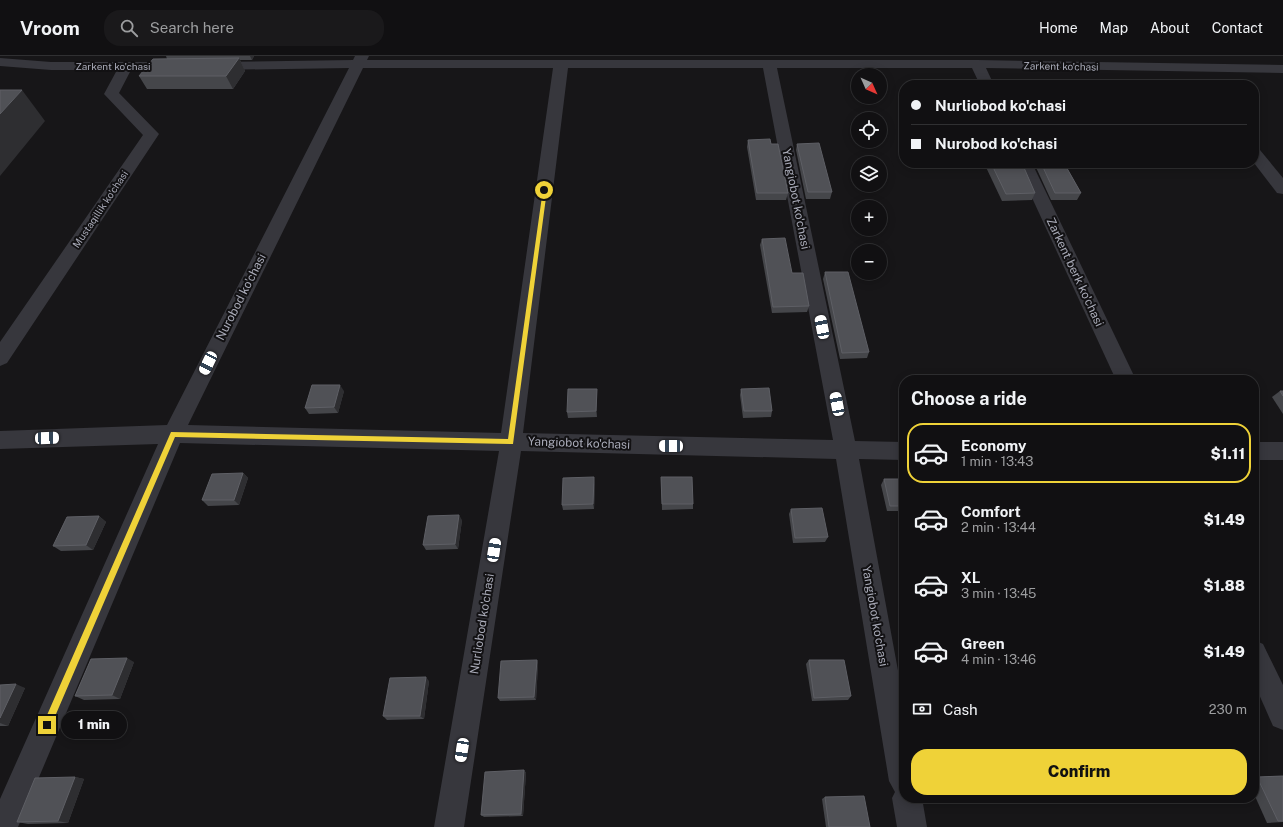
<!DOCTYPE html>
<meta charset="utf-8">
<style>
:root{--surface:#111012;--page:#1a191b;--text:#f1f3f6;--muted:#9c9d9f;--line:#303032;--accent:#efd238}
body{margin:0;font-family:"Public Sans",sans-serif;background:var(--page);color:var(--text);height:100vh;display:flex;flex-direction:column;font-size:15px;white-space:nowrap}
*{box-sizing:border-box;margin:0}
p{font-size:13px;color:var(--muted)}
.icon{flex:none;width:22px;height:22px;fill:none;stroke:currentColor;stroke-width:2;stroke-linecap:round;stroke-linejoin:round}
.map{position:relative;flex:1;overflow:hidden}
.details{position:absolute;left:899px;top:319px;width:360px;height:428px;display:flex;flex-direction:column;background:var(--surface);border-radius:16px;box-shadow:0 2px 10px #0003,0 0 0 1px var(--line)}
.details>*{flex:none}
.guide{position:absolute;left:899px;top:24px;width:360px;height:88px;border-radius:16px;box-shadow:0 2px 10px #0003,0 0 0 1px var(--line);display:grid;align-content:center;height:88px;padding:0 12px;background:var(--surface)}
.needle{width:26px;rotate:135deg}
.tools{position:absolute;left:851px;top:12px;display:grid;gap:8px}
.tools a{display:grid;place-items:center;width:36px;height:36px;border-radius:50%;background:var(--surface);box-shadow:0 2px 10px #0003,0 0 0 1px var(--line);font-size:20px}
.end{position:absolute;width:18px;height:18px;margin:-9px;border:5px solid #efd238;background:#111;box-shadow:0 0 0 2px #111}
.from{border-radius:50%}
.bubble{position:absolute;height:28px;border-radius:14px;background:var(--surface);box-shadow:0 2px 10px #0003,0 0 0 1px var(--line);font-size:13px;font-weight:800;line-height:28px;text-align:center}
.car{position:absolute;width:12px;height:24px;margin:-12px -6px;border-radius:5px;box-shadow:0 0 3px 1px #0007;background:linear-gradient(#fff 24%,#345 0 40%,#fff 0 76%,#345 0 86%,#fff 0)}
.guide b{display:flex;align-items:center;gap:14px;height:38px;font-size:15px}
.guide b+b{border-top:1px solid var(--line)}
.guide i{width:10px;height:10px;background:var(--text)}
ul{padding:0;list-style:none}
li{display:flex;align-items:center;gap:12px;height:60px;margin:0 8px 6px;padding:0 4px;border:2px solid transparent;border-radius:16px}
li div{flex:1}
li b{display:block;font-size:15px}
li em{font-style:normal;font-weight:800}
li.current{border-color:var(--accent)}
li>.icon{width:36px;height:36px;stroke-width:1.5}
h2{padding:0 12px;font-size:18px;line-height:48px}
.pay{display:flex;align-items:center;gap:10px;height:44px;padding:0 12px;font-size:15px}
.pay p{margin-inline-start:auto}
.button{display:flex;gap:8px;margin-top:auto;padding:8px 12px}
.button a{flex:1;height:46px;border-radius:16px;background:var(--accent);color:#111;font-size:16px;font-weight:800;line-height:46px;text-align:center}
header{display:flex;align-items:center;gap:24px;box-sizing:border-box;height:56px;padding:0 20px;background:var(--surface);border-bottom:1px solid var(--line)}
header strong{font-size:19px}
nav{display:flex;gap:22px;margin-inline-start:auto;font-size:14px}
.search{width:280px;height:36px;background:var(--page);display:flex;align-items:center;gap:10px;box-sizing:border-box;padding:0 14px;border-radius:16px;color:var(--muted);font-size:15px}
.map>svg:first-child{display:block}
.lines{fill:none;stroke-linecap:round;stroke-linejoin:round}
.minor{fill:#37373d;fill-rule:evenodd}
.wall{fill:#45464a}
.shaded-wall{fill:#2e2e31}
.building{fill:#505156;stroke:#5e5f65}
.route{fill:#efd238}
.labels{text-anchor:middle;dominant-baseline:central;stroke-width:4;stroke-linejoin:round;paint-order:stroke}
.far-street-label{font-size:10px;fill:#a9abb8;stroke:#121113}
.street-label{font-size:12px;fill:#a9abb8;stroke:#121113}
</style>
<header>
<strong>Vroom</strong>
<div class="search"><svg class="icon" aria-label="search" viewBox="0 0 24 24"><circle cx="10" cy="10" r="6"/><path d="M15 15l6 6"/></svg>Search here</div>
<nav><a>Home</a><a>Map</a><a>About</a><a>Contact</a></nav>
</header>
<div class="map">
<svg width="1283" height="771" viewBox="0 0 1283 771">
<rect width="100%" height="100%" fill="#171618"/>
<g class="lines">
<g class="minor">
<path d="M355,0H369L367,4H977L1283,9V17L986,12L994,29H980L972,12H777L855,385L904,386V404L859,403L904,647V742H922L927,771H897L892,742L895,736L889,725L836,403L521,395L464,771H434L499,395L180,387L18,771H0V743L158,388L0,393V375L167,369L349,12L212,14L207,13L205,10L207,7L212,6L353,4ZM363,12H553L501,377L188,369ZM568,12H763L833,384L523,377Z"/>
<path d="M0,2L51,6H176L181,7L183,10L181,13L176,14H131L119,37L159,78L7,307L0,310V286L143,79L104,38L117,14H51L0,10Z"/>
<path d="M1254,92L1260,94L1283,122V138L1277,137L1254,107Z"/>
<path d="M1016,107H1032L1136,324H1116Z"/>
<rect x="1254" y="386" width="29" height="18"/>
<path d="M1254,584L1263,588L1283,629V674L1273,670L1254,627Z"/>
</g>
</g>
<g class="wall">
<path d="M166,0H254L252,4H240L245,15L233,33H147L139,20L167,3Z"/>
<path d="M748,84L771,88L788,137L786,144H756L747,91Z"/>
<path d="M797,88L832,136L830,143H806L796,94Z"/>
<path d="M984,107H1022L1035,137L1032,144L1002,145Z"/>
<path d="M1034,107H1064L1081,137L1077,144H1051Z"/>
<path d="M762,183L792,217L809,250L807,256L772,257L760,189Z"/>
<path d="M825,216L869,296L867,302L840,303L823,223Z"/>
<path d="M597,333V361L568,362L567,356Z"/>
<path d="M741,333L772,355L771,361L743,362L740,339Z"/>
<path d="M903,334H904V356L900,341Z"/>
<path d="M344,335L338,357L309,358L305,352Z"/>
<path d="M1280,335H1283V358L1272,341Z"/>
<path d="M243,417L248,422L239,449L208,450L202,444Z"/>
<path d="M661,421L693,448V453L662,454Z"/>
<path d="M884,423H904V455H887L881,429Z"/>
<path d="M595,427L594,453L563,454L562,449Z"/>
<path d="M791,453L828,481L825,486L793,487L789,458Z"/>
<path d="M99,460L106,466L93,494L61,495L53,490Z"/>
<path d="M462,464L458,493L426,494L423,489Z"/>
<path d="M537,604L538,608L536,644L500,645L498,642Z"/>
<path d="M809,604L851,640L848,644L812,645L806,608Z"/>
<path d="M134,606L120,643L84,644L75,640Z"/>
<path d="M429,625L424,663L387,664L383,660Z"/>
<path d="M0,629L25,632L8,670H0Z"/>
<path d="M524,714L526,717L523,760L484,761L481,759Z"/>
<path d="M1283,720V766L1267,767L1254,738V722L1257,721Z"/>
<path d="M75,721L84,723L68,767L28,768L17,766Z"/>
<path d="M825,741L870,771H826L822,743Z"/>
</g>
<g class="shaded-wall">
<path d="M250,0H254L252,4Z"/>
<path d="M239,2L245,15L233,33L226,20Z"/>
<path d="M22,34L45,65L0,120V58Z"/>
<path d="M340,329L344,335L338,357L334,351Z"/>
<path d="M597,333V361L596,355Z"/>
<path d="M243,417L248,422L239,449L234,444Z"/>
<path d="M594,421L595,427L594,453L593,448Z"/>
<path d="M459,459L462,464L458,493L455,488Z"/>
<path d="M99,460L106,466L93,494L86,489Z"/>
<path d="M127,602L134,606L120,643L112,639Z"/>
<path d="M537,604L538,608L536,644L534,641Z"/>
<path d="M426,621L429,625L424,663L420,660Z"/>
<path d="M16,628L25,632L8,670L0,667V662Z"/>
<path d="M524,714L526,717L523,760L521,758Z"/>
<path d="M75,721L84,723L68,767L58,765Z"/>
</g>
<g class="building">
<path d="M239,2L226,20H139L153,3Z"/>
<path d="M0,34H22L0,58Z"/>
<path d="M770,83L771,88H778L788,137H757L748,84Z"/>
<path d="M819,87L832,136H808L797,88Z"/>
<path d="M991,107H1022L1035,137L1006,138Z"/>
<path d="M1041,107H1064L1081,137H1055Z"/>
<path d="M785,182L792,217H803L809,250L773,251L762,183Z"/>
<path d="M825,216H848L869,296L842,297Z"/>
<path d="M312,329H340L334,351L305,352Z"/>
<path d="M769,332L772,355H744L741,333Z"/>
<path d="M568,333H597L596,355L567,356Z"/>
<path d="M1280,335H1283V340Z"/>
<path d="M243,417L234,444H202L212,418Z"/>
<path d="M594,421L593,448L562,449L563,422Z"/>
<path d="M661,421H692L693,448H662Z"/>
<path d="M884,423H904V450H890Z"/>
<path d="M822,452L828,481L795,482L791,453Z"/>
<path d="M459,459L455,488L423,489L428,460Z"/>
<path d="M99,460L86,489L53,490L67,461Z"/>
<path d="M127,602L112,639L75,640L91,603Z"/>
<path d="M537,604L534,641L498,642L501,605Z"/>
<path d="M809,604H844L851,640L814,642Z"/>
<path d="M426,621L420,660H383L390,622Z"/>
<path d="M16,628L0,662V629Z"/>
<path d="M524,714L521,758L481,759L485,716Z"/>
<path d="M1283,720V765H1278L1257,721Z"/>
<path d="M75,721L58,765L17,766L35,722Z"/>
<path d="M864,740L870,771H829L825,741Z"/>
</g>
<path class="route" d="M543,133L547,134L513,388L175,381L50,672L47,673L44,672L43,669L44,666L171,376L508,383Z"/>
<g class="labels">
<g class="far-street-label">
<text x="113" y="10">Zarkent ko'chasi</text>
<text transform="translate(1061 10) rotate(1)">Zarkent ko'chasi</text>
<text transform="translate(100 153) rotate(-56)">Mustaqillik ko'chasi</text>
</g>
<g class="street-label">
<text transform="translate(796 143) rotate(79)">Yangiobot ko'chasi</text>
<text transform="translate(1075 216) rotate(65)">Zarkent berk ko'chasi</text>
<text transform="translate(241 241) rotate(-63)">Nurobod ko'chasi</text>
<text transform="translate(579 387) rotate(2)">Yangiobot ko'chasi</text>
<text transform="translate(875 560) rotate(80)">Yangiobot ko'chasi</text>
<text transform="translate(482 568) rotate(-81)">Nurliobod ko'chasi</text>
</g>
</g>
</svg>
<div class="tools">
<a><svg class="needle" viewBox="-14 -14 28 28"><path d="M0-13l5 13h-10z" fill="#e53935"/><path d="M0 13l5-13h-10z" fill="#9c9d9f"/></svg></a>
<a><svg class="icon" aria-label="locate" viewBox="0 0 24 24"><circle cx="12" cy="12" r="6"/><path d="M12 2v4M12 18v4M2 12h4M18 12h4"/></svg></a>
<a><svg class="icon" aria-label="layers" viewBox="0 0 24 24"><path d="M12 4l9 5-9 5-9-5zM3 14l9 5 9-5"/></svg></a>
<a>+</a>
<a>−</a>
</div>
<i class="end from" style="left:544px;top:134px"></i>
<i class="end" style="left:47px;top:669px"></i>
<div class="bubble" style="left:61px;top:655px;width:66px">1 min</div>
<i class="car" style="left:822px;top:271px;rotate:349deg"></i>
<i class="car" style="left:208px;top:307px;rotate:206deg"></i>
<i class="car" style="left:837px;top:348px;rotate:349deg"></i>
<i class="car" style="left:47px;top:382px;rotate:88deg"></i>
<i class="car" style="left:671px;top:390px;rotate:271deg"></i>
<i class="car" style="left:494px;top:494px;rotate:9deg"></i>
<i class="car" style="left:462px;top:694px;rotate:189deg"></i>
<div class="guide">
<b><i class="from"></i>Nurliobod ko'chasi</b>
<b><i></i>Nurobod ko'chasi</b>
</div>
<section class="details">
<h2>Choose a ride</h2>
<ul>
<li class="current"><svg class="icon" aria-label="car" viewBox="0 0 24 24"><path d="M5 17H2v-5l4-1 3-4h7l3 4 3 1v5h-3M9 17h6M6 11h13"/><circle cx="7" cy="17" r="2"/><circle cx="17" cy="17" r="2"/></svg><div><b>Economy</b><p>1 min · 13:43</p></div><em>$1.11</em></li>
<li><svg class="icon" aria-label="car" viewBox="0 0 24 24"><path d="M5 17H2v-5l4-1 3-4h7l3 4 3 1v5h-3M9 17h6M6 11h13"/><circle cx="7" cy="17" r="2"/><circle cx="17" cy="17" r="2"/></svg><div><b>Comfort</b><p>2 min · 13:44</p></div><em>$1.49</em></li>
<li><svg class="icon" aria-label="car" viewBox="0 0 24 24"><path d="M5 17H2v-5l4-1 3-4h7l3 4 3 1v5h-3M9 17h6M6 11h13"/><circle cx="7" cy="17" r="2"/><circle cx="17" cy="17" r="2"/></svg><div><b>XL</b><p>3 min · 13:45</p></div><em>$1.88</em></li>
<li><svg class="icon" aria-label="car" viewBox="0 0 24 24"><path d="M5 17H2v-5l4-1 3-4h7l3 4 3 1v5h-3M9 17h6M6 11h13"/><circle cx="7" cy="17" r="2"/><circle cx="17" cy="17" r="2"/></svg><div><b>Green</b><p>4 min · 13:46</p></div><em>$1.49</em></li>
</ul>
<div class="pay"><svg class="icon" aria-label="cash" viewBox="0 0 24 24"><path d="M3 7h18v10H3z"/><circle cx="12" cy="12" r="2"/></svg>Cash<p>230 m</p></div>
<div class="button"><a>Confirm</a></div>
</section>
</div>
